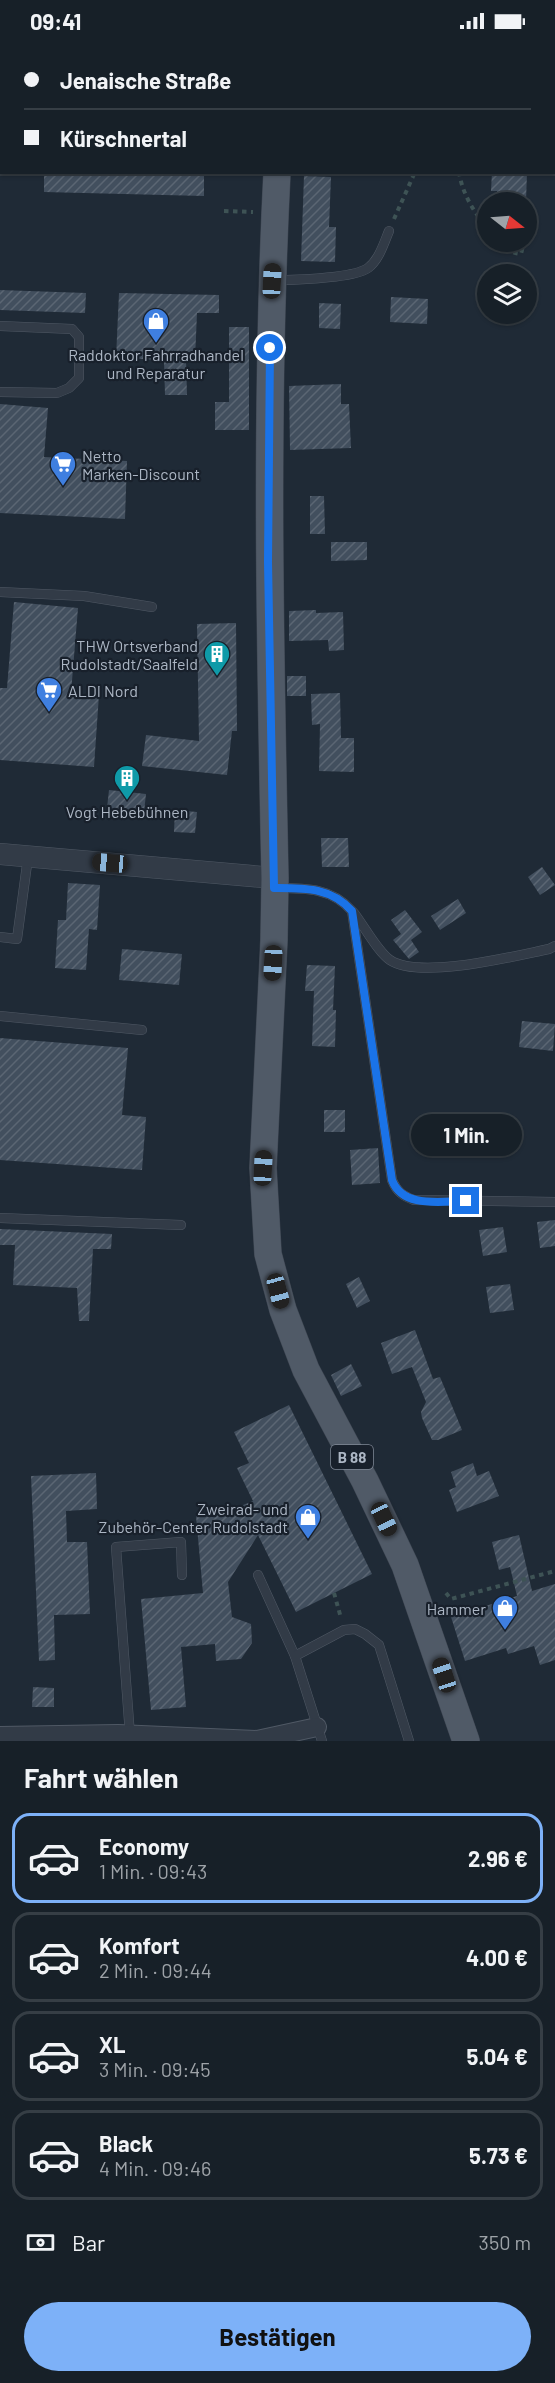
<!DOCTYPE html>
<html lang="de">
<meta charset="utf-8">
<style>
:root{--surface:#172028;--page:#242d34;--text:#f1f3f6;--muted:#9ea3a8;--line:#363e45;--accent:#7db1f8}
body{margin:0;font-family:Barlow,sans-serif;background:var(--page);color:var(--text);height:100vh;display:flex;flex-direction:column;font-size:22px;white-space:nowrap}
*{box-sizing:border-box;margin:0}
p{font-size:20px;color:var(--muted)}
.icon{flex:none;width:33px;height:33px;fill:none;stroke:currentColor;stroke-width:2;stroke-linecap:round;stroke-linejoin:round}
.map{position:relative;height:1699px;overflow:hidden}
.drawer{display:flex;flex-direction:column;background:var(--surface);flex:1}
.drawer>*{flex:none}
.guide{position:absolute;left:0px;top:0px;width:555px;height:132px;box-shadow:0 2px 4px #0004,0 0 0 2px var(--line);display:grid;align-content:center;height:132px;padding:0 24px;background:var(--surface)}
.needle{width:39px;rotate:107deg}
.buttons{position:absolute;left:477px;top:150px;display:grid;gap:12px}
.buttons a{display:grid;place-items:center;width:60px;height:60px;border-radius:50%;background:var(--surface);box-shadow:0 2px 4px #0004,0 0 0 2px var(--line);font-size:30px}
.end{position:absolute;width:27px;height:27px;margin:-14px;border:8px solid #1a73e8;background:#fff;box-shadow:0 0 0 3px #fff}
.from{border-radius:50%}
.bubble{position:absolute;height:42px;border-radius:21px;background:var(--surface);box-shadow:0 2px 4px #0004,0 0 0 2px var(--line);font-size:20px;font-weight:700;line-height:42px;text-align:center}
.car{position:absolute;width:18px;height:36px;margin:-18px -9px;border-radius:8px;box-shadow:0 0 4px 2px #0007;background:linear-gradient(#222 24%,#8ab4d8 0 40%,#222 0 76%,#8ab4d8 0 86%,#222 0)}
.guide b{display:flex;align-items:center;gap:21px;height:57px;font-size:22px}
.guide b+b{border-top:2px solid var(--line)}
.guide i{width:15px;height:15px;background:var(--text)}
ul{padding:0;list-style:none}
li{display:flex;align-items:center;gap:18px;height:90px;margin:0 12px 9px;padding:0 12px;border:3px solid var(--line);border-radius:18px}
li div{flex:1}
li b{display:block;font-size:22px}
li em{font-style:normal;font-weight:700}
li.active{border-color:var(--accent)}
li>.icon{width:54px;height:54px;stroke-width:1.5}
h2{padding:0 24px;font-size:27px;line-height:72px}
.pay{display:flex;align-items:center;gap:15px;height:66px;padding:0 24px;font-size:22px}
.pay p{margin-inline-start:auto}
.action{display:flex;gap:12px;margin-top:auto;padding:12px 24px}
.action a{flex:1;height:69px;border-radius:36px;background:var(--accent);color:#111;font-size:24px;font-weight:700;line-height:69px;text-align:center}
.status{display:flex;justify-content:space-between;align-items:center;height:42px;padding:0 30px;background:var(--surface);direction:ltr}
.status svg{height:16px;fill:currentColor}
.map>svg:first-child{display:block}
.building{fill:url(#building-hatch)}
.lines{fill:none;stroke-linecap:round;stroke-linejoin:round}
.service-casing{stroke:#505965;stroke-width:10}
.minor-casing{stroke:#505965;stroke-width:20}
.tertiary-casing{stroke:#505965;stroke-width:22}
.primary-casing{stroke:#3c4450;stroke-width:28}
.path{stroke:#3e5355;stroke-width:4;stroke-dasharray:4.5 4.5;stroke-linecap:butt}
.service{stroke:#323b47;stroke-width:9}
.minor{stroke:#323b47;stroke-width:18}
.tertiary{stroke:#323b47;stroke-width:21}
.primary{stroke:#505a67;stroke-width:27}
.route{stroke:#1a73e8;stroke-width:8}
.labels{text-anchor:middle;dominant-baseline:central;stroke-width:4.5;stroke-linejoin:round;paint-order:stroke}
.shield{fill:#18202b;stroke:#808996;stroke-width:1.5}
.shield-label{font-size:15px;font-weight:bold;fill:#acb6c4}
.poi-label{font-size:16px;fill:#acb6c4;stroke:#18202b;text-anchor:end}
</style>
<div class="status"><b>09:41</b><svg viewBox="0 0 49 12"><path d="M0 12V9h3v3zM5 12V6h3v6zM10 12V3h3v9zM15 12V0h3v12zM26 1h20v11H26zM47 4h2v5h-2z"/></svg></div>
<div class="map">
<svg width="555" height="1699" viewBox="0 0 555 1699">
<defs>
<pattern id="building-hatch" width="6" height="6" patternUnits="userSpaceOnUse" patternTransform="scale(1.5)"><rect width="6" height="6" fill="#424f5e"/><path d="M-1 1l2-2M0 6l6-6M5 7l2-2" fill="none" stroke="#5b6673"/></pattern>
</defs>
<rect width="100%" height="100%" fill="#1f2a36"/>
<g class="building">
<path d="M44,130H204V154L44,150Z"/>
<path d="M492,130H527L526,160H497V149H491Z"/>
<path d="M304,134L331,135L329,185H336L335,220L301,219Z"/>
<path d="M0,248L86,251L85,271L0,268Z"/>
<path d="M119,251L219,253V271H197L195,318H186L187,353H165L164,318L116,316Z"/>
<path d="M391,255L428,257L427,282L390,280Z"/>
<path d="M319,261L341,262L340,287L319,286Z"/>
<path d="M229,285H249V388H215V360H229Z"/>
<path d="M341,342V362H349L351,406L290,408L289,344Z"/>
<path d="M0,362L48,366L44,415L127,419L125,477L0,471Z"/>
<path d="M310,454H324L325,492H310Z"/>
<path d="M331,500H367V518L331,519Z"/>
<path d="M14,560L78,566L71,651L99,653L94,725L0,718V646H7Z"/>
<path d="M316,568V571L343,570L344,608L329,609L328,598L289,599V569Z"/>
<path d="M236,581L237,689H232L227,733L142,724L146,693L199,699L197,582Z"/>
<rect x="287" y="634" width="19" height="20"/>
<path d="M340,651L341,696H354V730L319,729L320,682L312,683L311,652Z"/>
<path d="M109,748L146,752L144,770L107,766Z"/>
<path d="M175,768L197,770L195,791L174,790Z"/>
<path d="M321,796H348L349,825H322Z"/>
<path d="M542,825L555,843L540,853L528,835Z"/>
<path d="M68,841L100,843L97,888L89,887L86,928L55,926L58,878H66Z"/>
<path d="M458,857L466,871L440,888L431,874Z"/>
<path d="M405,868L422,890L411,898L419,910L409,917L393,898L401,892L391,878Z"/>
<path d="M122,907L182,912L179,943L119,938Z"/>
<path d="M307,923L335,924L333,968H336L335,1005L312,1004L314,949H305Z"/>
<path d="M522,979L555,982L553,1009L519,1005Z"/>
<path d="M0,996L128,1006L122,1073L146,1075L142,1128L0,1118Z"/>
<rect x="324" y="1068" width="21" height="22"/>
<path d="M470,1080L471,1106L443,1107L442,1081Z"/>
<path d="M378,1106L380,1141L352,1143L350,1108Z"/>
<path d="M555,1178V1204L540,1206L537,1180Z"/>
<path d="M503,1185L507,1210L483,1214L479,1188Z"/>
<path d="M0,1187L112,1192L111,1207H93L89,1279H79L77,1246L13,1243L15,1203H0Z"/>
<path d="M359,1235L370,1259L357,1266L346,1242Z"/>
<path d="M510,1242L514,1268L490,1271L486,1245Z"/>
<path d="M415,1288L433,1337L440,1335L462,1388L438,1398H432L422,1376L421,1370L426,1360L412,1325L392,1332L381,1301Z"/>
<path d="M351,1322L362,1344L341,1354L331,1333Z"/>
<path d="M289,1363L372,1532L296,1570L258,1493L228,1540L232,1575L251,1582L252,1601L241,1617L216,1619L215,1602L181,1605L186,1665L151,1668L141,1557L203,1551L196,1474L246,1469L243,1463L253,1459L237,1426L249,1421L234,1390Z"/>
<path d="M473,1421L477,1434L489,1429L499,1454L457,1470L449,1448L456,1445L451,1430Z"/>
<path d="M96,1431L97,1467L66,1469L67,1500H87L90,1572L54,1573L55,1618L39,1619L31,1434Z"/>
<path d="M519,1493L532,1549L555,1542V1618L540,1623L534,1604L508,1612L506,1606L465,1619L451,1575L517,1554L510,1525L499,1528L492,1500Z"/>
<path d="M33,1645L54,1646V1665H32Z"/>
</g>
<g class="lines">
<g class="service-casing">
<g id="service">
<path d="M35,0V2"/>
<path d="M160,2L161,0"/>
<path d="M274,239C296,237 352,237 368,226C379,218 384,201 389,189"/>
<path d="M0,284L72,287L79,295V336L69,346L57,351L0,350"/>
<path d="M0,550L84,554L152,565"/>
<path d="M277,846C306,846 332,846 352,869L392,1138C397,1150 403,1154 414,1158L555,1160"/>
<path d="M354,871C364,884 378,910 390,918C420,938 514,914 549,907L555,904"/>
<path d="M0,895L17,897L28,815"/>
<path d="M0,974L142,988"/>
<path d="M0,1176L181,1183"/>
<path d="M258,1533L295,1614"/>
<path d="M130,1693L116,1505L181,1500L182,1533"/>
<path d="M322,1699L295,1614L344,1588L355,1587L365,1592L379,1603L409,1699"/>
</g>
</g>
<g class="minor-casing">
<path id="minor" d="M0,1694L118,1692L257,1698L317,1685"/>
</g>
<g class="tertiary-casing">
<path id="tertiary" d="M0,812L275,836"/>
</g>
<g class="primary-casing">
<g id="primary">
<path d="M285,2V0"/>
<path d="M277,130C265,366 270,601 275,836L274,898L263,1126L268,1212L283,1268L306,1328L365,1439L405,1523L466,1699"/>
</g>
</g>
<g class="path">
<path d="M459,130C462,151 474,171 488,186"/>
<path d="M224,169L253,170"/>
<path d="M394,177L415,130"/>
<path d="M499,200C505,207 511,211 521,212L524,200"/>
<path d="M334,1551L341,1576"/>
<path d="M446,1551L451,1557L555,1529"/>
</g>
<use href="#service" class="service"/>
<use href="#minor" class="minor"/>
<use href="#tertiary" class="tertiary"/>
<use href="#primary" class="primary"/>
</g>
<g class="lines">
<path class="route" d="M270,306L268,520L274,846C304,846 331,845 352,869L392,1138C403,1167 441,1159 466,1159"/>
</g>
<defs>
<g id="shop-pin" transform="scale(1.35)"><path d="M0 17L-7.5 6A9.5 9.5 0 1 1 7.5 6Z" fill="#3f7fe0" stroke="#18202b"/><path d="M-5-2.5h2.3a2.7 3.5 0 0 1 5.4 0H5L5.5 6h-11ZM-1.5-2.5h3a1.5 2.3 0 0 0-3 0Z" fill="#fff"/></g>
<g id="supermarket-pin" transform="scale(1.35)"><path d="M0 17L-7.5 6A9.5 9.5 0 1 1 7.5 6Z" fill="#3f7fe0" stroke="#18202b"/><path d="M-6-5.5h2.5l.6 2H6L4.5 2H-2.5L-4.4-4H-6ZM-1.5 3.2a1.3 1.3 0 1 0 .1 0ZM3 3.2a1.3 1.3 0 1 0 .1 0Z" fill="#fff"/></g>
<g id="building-pin" transform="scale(1.35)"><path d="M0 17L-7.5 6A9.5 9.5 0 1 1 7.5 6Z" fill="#0f9aa8" stroke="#18202b"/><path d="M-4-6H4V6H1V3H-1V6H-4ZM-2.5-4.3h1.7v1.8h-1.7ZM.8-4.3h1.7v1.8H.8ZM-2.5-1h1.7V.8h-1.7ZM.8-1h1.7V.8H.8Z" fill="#fff"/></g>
</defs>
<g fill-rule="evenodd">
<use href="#shop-pin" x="156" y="279"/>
<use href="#supermarket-pin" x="63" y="422"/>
<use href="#building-pin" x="217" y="612"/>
<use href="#supermarket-pin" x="49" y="648"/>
<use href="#building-pin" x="127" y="736"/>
<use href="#shop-pin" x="308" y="1475"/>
<use href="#shop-pin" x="505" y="1566"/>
</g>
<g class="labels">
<rect class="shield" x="331" y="1403" width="42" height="24" rx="4.5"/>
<g class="shield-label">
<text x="352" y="1415">B 88</text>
</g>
<g class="poi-label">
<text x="156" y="312" text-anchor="middle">Raddoktor Fahrradhandel<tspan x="156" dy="18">und Reparatur</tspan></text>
<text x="82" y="413" text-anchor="start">Netto<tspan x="82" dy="18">Marken-Discount</tspan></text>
<text x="198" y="603">THW Ortsverband<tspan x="198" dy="18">Rudolstadt/Saalfeld</tspan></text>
<text x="68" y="648" text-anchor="start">ALDI Nord</text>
<text x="127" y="769" text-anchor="middle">Vogt Hebebühnen</text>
<text x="288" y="1466">Zweirad- und<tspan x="288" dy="18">Zubehör-Center Rudolstadt</tspan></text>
<text x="486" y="1566">Hammer</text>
</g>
</g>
</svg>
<div class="buttons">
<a><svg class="needle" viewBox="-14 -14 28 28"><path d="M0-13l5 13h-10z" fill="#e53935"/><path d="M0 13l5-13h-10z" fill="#9ea3a8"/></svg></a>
<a><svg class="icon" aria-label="layers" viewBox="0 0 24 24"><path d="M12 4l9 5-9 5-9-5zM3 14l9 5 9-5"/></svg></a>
</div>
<i class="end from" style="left:270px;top:306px"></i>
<i class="end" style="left:466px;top:1159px"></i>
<div class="bubble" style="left:411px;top:1072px;width:111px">1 Min.</div>
<i class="car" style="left:272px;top:239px;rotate:3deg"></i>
<i class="car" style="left:110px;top:821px;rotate:275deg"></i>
<i class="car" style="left:273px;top:921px;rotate:183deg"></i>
<i class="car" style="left:263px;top:1126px;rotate:3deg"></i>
<i class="car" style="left:278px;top:1249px;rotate:165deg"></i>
<i class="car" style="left:384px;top:1477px;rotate:155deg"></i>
<i class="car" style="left:444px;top:1633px;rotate:342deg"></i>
<div class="guide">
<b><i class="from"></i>Jenaische Straße</b>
<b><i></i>Kürschnertal</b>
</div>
</div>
<section class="drawer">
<h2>Fahrt wählen</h2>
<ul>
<li class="active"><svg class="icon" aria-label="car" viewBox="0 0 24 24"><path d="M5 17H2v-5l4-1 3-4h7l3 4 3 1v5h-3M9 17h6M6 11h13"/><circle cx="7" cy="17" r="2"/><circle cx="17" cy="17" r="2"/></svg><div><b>Economy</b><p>1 Min. · 09:43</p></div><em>2.96 €</em></li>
<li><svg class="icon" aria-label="car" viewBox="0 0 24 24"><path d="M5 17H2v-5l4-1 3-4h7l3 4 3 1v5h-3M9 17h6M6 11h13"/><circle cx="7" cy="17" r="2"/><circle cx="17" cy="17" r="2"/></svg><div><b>Komfort</b><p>2 Min. · 09:44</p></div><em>4.00 €</em></li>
<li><svg class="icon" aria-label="car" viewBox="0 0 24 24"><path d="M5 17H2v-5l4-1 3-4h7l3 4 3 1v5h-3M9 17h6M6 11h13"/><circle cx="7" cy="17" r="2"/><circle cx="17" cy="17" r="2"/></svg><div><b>XL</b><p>3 Min. · 09:45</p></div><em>5.04 €</em></li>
<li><svg class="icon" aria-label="car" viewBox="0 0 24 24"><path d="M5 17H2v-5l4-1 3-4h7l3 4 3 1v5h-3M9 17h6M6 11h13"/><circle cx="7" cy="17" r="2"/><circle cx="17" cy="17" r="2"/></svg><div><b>Black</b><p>4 Min. · 09:46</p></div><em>5.73 €</em></li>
</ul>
<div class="pay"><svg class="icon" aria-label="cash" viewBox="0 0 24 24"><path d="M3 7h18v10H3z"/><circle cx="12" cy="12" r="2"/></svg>Bar<p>350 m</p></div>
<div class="action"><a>Bestätigen</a></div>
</section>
